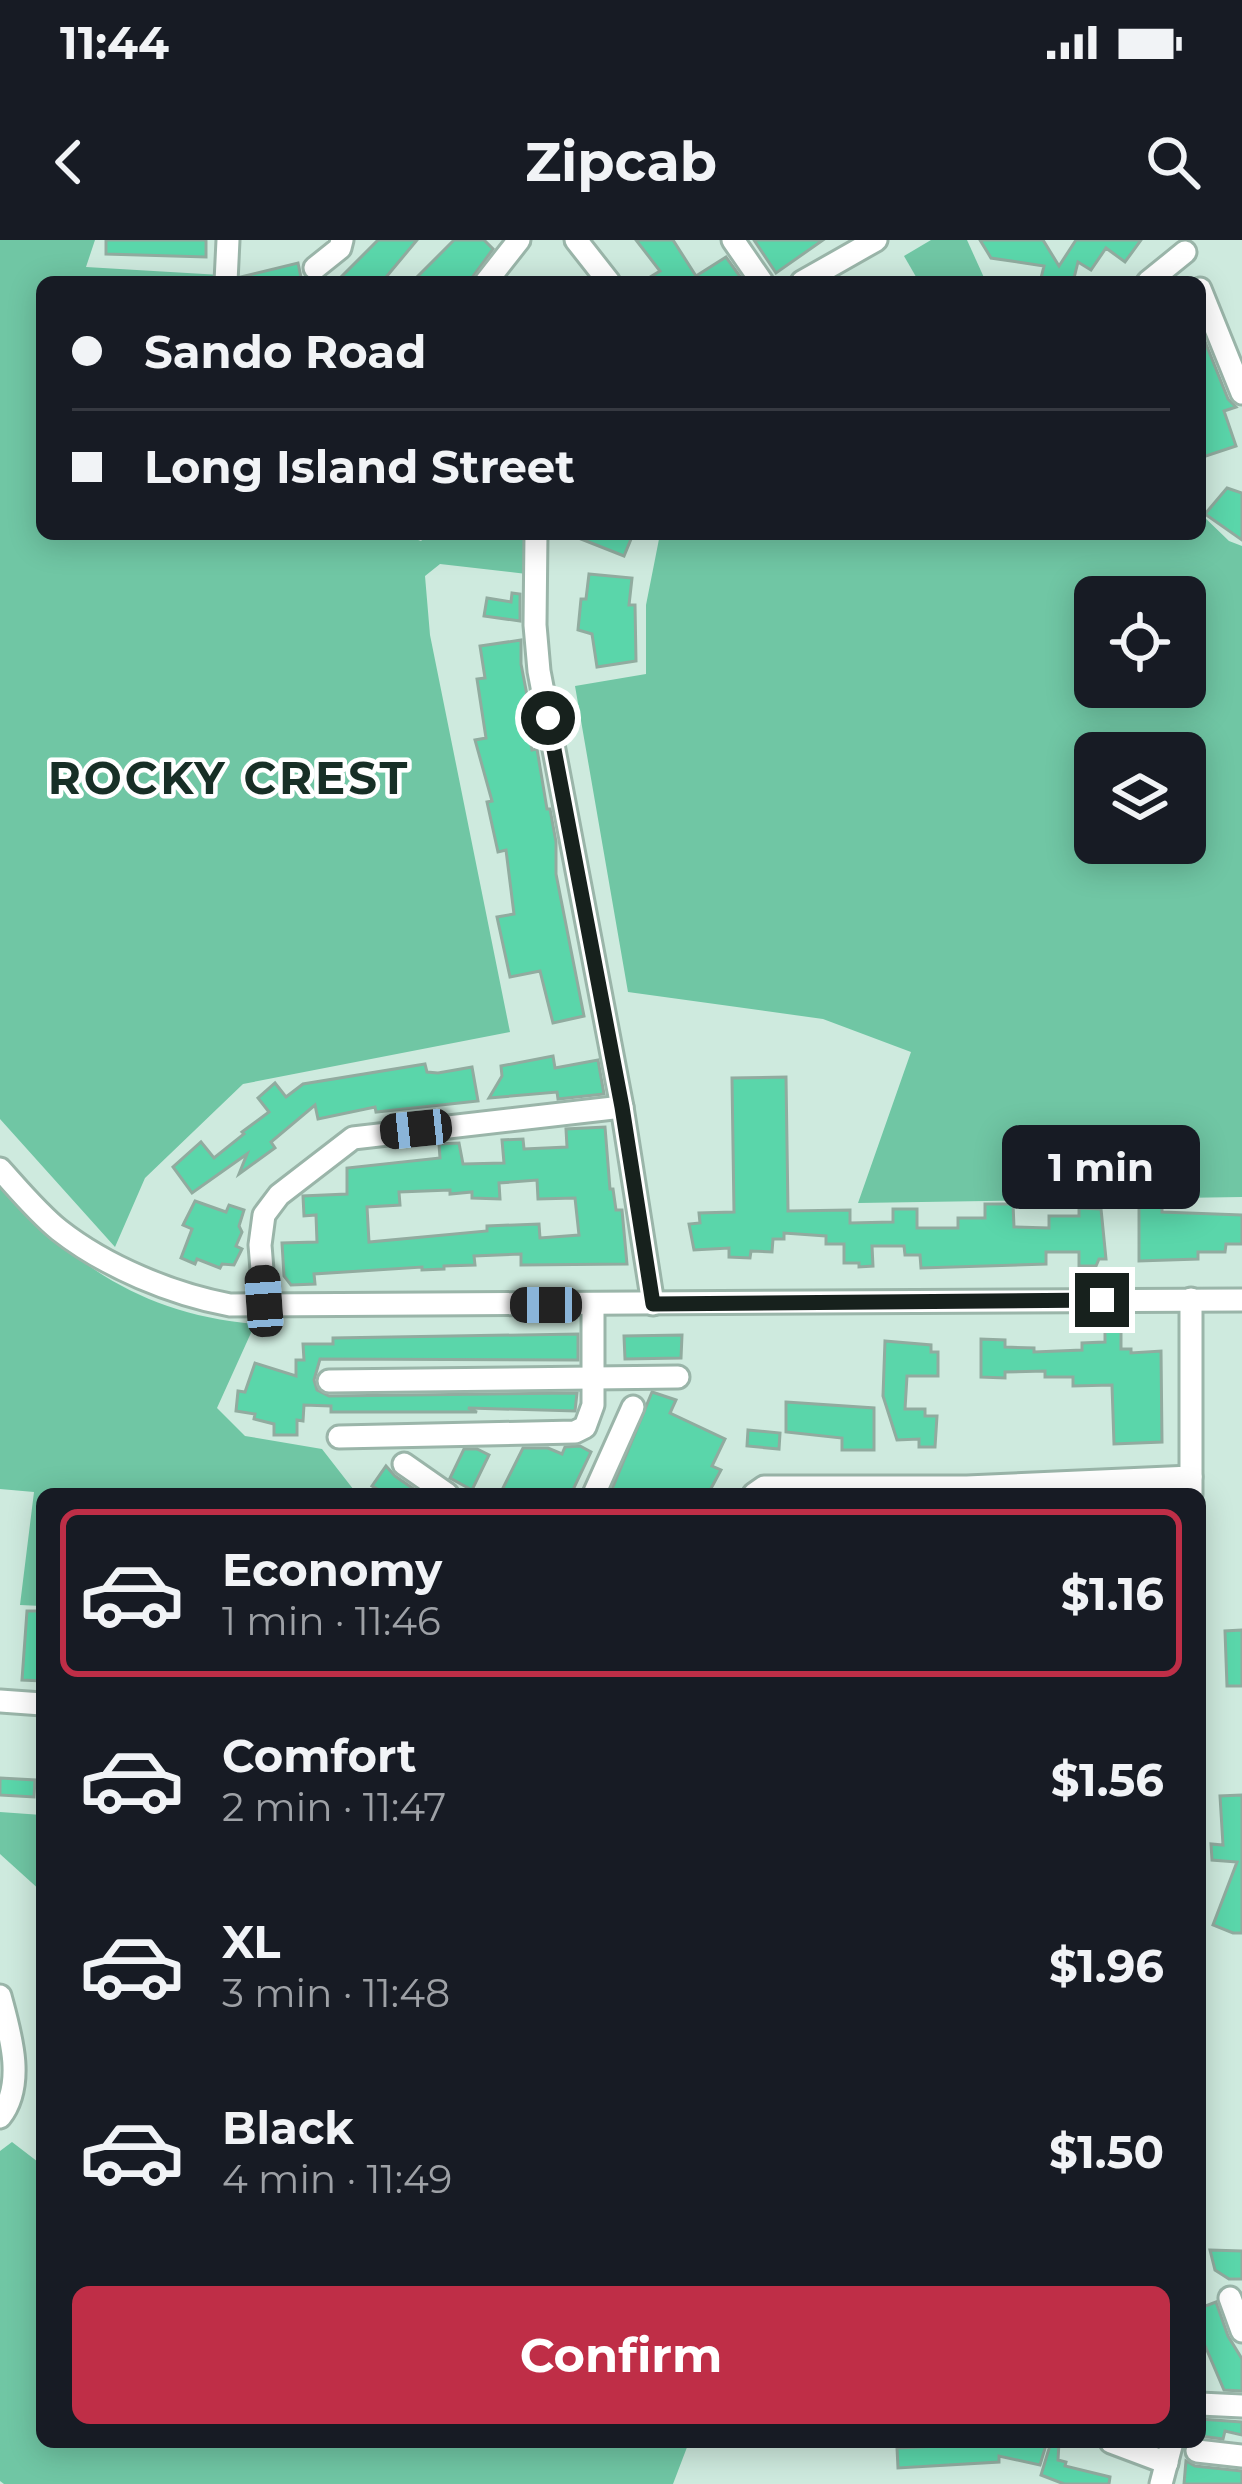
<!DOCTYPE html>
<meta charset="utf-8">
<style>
:root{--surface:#171b24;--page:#20242c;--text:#f1f3f6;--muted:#9ea1a6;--line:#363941;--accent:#bf2e47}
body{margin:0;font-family:Montserrat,sans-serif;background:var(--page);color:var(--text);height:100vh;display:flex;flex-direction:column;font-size:45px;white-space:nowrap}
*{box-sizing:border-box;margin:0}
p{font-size:39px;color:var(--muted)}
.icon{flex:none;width:66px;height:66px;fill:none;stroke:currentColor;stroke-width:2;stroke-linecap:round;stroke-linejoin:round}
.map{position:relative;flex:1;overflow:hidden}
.drawer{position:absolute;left:36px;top:1248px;width:1170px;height:960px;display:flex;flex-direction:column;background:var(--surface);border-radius:18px;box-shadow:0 6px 30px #0003}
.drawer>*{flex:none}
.hud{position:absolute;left:36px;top:36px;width:1170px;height:264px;border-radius:18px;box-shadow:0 6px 30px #0003;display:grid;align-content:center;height:264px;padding:0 36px;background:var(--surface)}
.fabs{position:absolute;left:1074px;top:336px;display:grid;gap:24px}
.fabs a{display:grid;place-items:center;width:132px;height:132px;border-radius:18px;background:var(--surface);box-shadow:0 6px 30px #0003;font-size:60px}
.end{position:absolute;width:54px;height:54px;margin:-27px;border:15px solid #17211d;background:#fff;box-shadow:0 0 0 6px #fff}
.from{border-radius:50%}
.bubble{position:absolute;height:84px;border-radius:18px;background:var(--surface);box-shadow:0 6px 30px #0003;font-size:39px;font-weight:700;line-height:84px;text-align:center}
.car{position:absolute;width:36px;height:72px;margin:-36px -18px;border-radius:15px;box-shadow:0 0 9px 3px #0007;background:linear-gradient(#222 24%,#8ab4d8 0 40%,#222 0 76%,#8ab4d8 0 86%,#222 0)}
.hud b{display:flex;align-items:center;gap:42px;height:114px;font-size:45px}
.hud b+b{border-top:3px solid var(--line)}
.hud i{width:30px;height:30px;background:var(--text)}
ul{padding:21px 0 0;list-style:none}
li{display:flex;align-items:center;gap:36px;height:168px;margin:0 24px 18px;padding:0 12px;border:6px solid transparent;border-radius:18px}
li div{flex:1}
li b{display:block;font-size:45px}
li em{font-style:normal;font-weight:700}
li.active{border-color:var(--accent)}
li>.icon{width:108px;height:108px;stroke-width:1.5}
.action{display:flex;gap:24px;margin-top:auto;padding:24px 36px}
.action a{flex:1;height:138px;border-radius:18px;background:var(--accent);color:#fff;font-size:48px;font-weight:700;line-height:138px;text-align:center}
.status{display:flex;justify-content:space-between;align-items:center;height:84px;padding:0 60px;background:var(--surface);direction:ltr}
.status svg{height:33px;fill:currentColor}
header{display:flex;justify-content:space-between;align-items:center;height:156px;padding:0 36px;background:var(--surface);font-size:54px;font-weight:700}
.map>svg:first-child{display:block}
.green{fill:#70c6a4;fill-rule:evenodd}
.building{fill:#5ad6aa;stroke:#91ab9f;stroke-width:3;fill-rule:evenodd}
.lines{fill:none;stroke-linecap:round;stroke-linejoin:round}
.minor-casing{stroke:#9ab5a9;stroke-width:27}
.minor{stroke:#fff;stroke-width:21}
.route{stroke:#17211d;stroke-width:15}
.labels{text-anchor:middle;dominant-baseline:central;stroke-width:9;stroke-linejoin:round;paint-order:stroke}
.district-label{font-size:45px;font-weight:bold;letter-spacing:3px;fill:#172f26;stroke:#fff}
</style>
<div class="status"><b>11:44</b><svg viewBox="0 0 49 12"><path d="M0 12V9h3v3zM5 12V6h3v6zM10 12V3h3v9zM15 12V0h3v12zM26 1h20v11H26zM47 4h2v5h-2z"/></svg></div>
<header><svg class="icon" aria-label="back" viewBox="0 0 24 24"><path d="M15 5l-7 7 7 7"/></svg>Zipcab<svg class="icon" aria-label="search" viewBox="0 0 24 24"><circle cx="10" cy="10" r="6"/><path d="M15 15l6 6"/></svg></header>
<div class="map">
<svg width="1242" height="2244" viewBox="0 0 1242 2244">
<rect width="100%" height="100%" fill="#ceeade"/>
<g class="green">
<path d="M0,0H95L86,27L221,35L220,42H42V294H401L421,301L428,294H544L535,335L440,324L425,336L430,395L510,792L243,844L145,938L115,1007L0,879Z"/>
<path d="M931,0H967L986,42H919L904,16Z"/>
<path d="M1200,273L1229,301L1242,306V957L858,963L911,812L823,779L628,752L575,446L646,434V365L660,294H1200ZM1095,357H1185V447H1095ZM1185,513V603H1095V513Z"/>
<path d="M0,948C77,1027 143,1074 255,1084L217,1168L245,1196L322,1209L357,1254H42V1366L20,1365L34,1252L0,1249Z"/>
<path d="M0,1572L42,1575V1652L0,1614Z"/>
<path d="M12,1902L42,1925V2202H689L673,2244H4L0,2241V1911Z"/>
</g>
<g class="building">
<path d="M106,0H206V17L106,14Z"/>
<path d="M378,0H417L382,42H336Z"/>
<path d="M454,0H484L493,9L469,42H412Z"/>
<path d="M636,0H673L696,36L726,17L744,42H642L660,31Z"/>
<path d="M754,0H823L776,33Z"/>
<path d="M980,0H1043L1059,26L1076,0H1141L1125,22L1106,8L1091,30L1078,22L1073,42H1040L1044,26L991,18Z"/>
<path d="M298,23L302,42H241V37Z"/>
<path d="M1200,89L1228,159L1236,167L1224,171L1236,206L1200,218Z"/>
<path d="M1227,248L1242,253V300L1205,274Z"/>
<path d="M618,294L631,299L624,316L571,295Z"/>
<path d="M589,334L632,338L629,365H635L636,421L597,427L592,394L578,390L581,359H586Z"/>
<path d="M512,353L520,354V381L484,376L487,358L511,362Z"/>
<path d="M521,400V424L532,481L526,482L532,510L537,509L547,569H550L556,602V634L584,776L553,783L540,731L510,737L497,677L514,674L506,610L498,612L487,562L492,561L475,500L486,498L477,439L485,438L480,406Z"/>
<path d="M553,816L555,828L598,820L604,854L558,859L557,852L489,858L502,836L501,826Z"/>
<path d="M425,824L427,832L438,833L472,827L478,861L376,872L375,867L318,879L315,865L271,902L275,908L239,934L247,914L192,953L173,927L201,902L214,918L244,894L242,892L269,872L258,858L275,843L286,857L303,844Z"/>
<path d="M786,837L788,971L850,970V983L893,982V969H917V988H958V978H985V964H1013L1014,987L1049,988V976H1079V968L1101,969L1106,1019H1099L1096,1026H1079V1012H1046V1024L921,1028L920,1015H905L904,1006H872L873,1026L859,1027V1023H844V1004H826V996L784,993V999H773L772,1012L751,1011L750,1018L729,1017V1008L694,1010L689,984L700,983L699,973L734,972L732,838Z"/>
<path d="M605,887L610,949H613L616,970H622L627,1024L521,1025V1014L474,1016L475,1025L444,1026V1029L422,1030V1027L314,1034L315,1044L291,1045L284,1036L282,1003L317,1002L316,975L304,976L303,956L347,954V928L440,918L439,904L459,903L463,924L504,923L502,900L523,899L524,909L567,907L566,889ZM537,940L538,959L575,958L579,995L540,998L539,984L487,986V991L369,1002L367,967L400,965L399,952L450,950V954L472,952V958L500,959L499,943Z"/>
<path d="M195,961L226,972L229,965L244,970L239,986L242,992L236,1006L242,1009L234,1025L222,1024L220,1028L197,1019L195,1024L181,1018L192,989L183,985Z"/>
<path d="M1139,964H1162V972L1242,975V1004H1226L1225,1012H1198V1019L1139,1021Z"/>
<path d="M1105,1091H1121V1109H1131V1113L1161,1111L1162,1202L1114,1204L1112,1145L1073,1146V1137H1045V1131L1005,1132V1138L981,1137V1099L1005,1100V1107L1034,1108V1112L1082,1110V1103L1105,1102Z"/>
<path d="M578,1094V1120L320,1119L314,1140L317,1150L329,1156L577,1153L575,1171L468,1168L477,1172H331V1166L304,1165L303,1181L297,1180V1195H274V1184L254,1179L255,1174L236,1171L238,1151L245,1152L255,1123L296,1136V1120H304L303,1104H333V1098Z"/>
<path d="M682,1095L681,1118L625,1119L624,1096Z"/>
<path d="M885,1101L931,1105V1112H938V1136H907L905,1169H925V1176H937L935,1207H919V1199L897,1200L883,1156Z"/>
<path d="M652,1152L676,1160L670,1173L725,1199L712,1226L721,1230L708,1254H610Z"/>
<path d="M786,1162L874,1168V1210H842V1198L786,1192Z"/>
<path d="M748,1190L780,1193L779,1209L747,1206Z"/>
<path d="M580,1206L591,1212L571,1254H500L523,1208H548L562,1214L565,1207Z"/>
<path d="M464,1209H477L489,1215L472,1250L450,1238Z"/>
<path d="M386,1226L395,1236L421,1254H386L372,1246Z"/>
<path d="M27,1371H42V1441L22,1440Z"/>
<path d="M1242,1390V1446H1227L1225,1391Z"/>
<path d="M0,1538L35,1540L34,1557L0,1555Z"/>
<path d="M1242,1555V1693H1233L1213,1685L1237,1622L1212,1620L1211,1604L1223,1605L1220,1556Z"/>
<path d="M1210,2010L1242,2011V2039H1229L1215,2030Z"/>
<path d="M1216,2062L1228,2096L1242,2119V2151L1224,2150L1200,2094V2068Z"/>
<path d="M1200,2179L1242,2182V2195L1225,2191L1223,2199L1200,2196Z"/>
<path d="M1026,2202L1046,2205L1040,2225L999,2216V2222L898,2228L897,2208Z"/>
<path d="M1051,2202H1059L1058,2220L1066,2222L1065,2226L1110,2237L1109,2244H1064L1041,2235Z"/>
<path d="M1186,2221L1195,2226L1242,2231V2244H1184Z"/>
</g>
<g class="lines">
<g class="minor-casing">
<g id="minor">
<path d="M576,0L609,42"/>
<path d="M733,0L762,42"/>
<path d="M315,28L340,8L342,0"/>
<path d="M226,42L228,0"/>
<path d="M486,42L519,0"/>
<path d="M802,42L876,0"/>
<path d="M1148,42L1185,12"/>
<path d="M1200,49L1242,153"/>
<path d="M536,294L535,385L539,431L622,867L653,1064"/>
<path d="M0,929C19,950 37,972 59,990C106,1027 172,1054 230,1065L1242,1060"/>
<path d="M265,1067L260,1005L264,975L279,955L353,898L622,867"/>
<path d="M329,1141L678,1137"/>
<path d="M339,1197L575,1192L585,1187L593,1165V1064"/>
<path d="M404,1224L447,1254"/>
<path d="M594,1254L633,1167"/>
<path d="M754,1254L764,1247H967L1191,1237"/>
<path d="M1191,1254V1059"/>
<path d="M0,1461L42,1464"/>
<path d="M0,1756C10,1793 26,1844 0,1877"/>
<path d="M1230,2058L1242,2091"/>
<path d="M1200,2164L1242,2166"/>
<path d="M1111,2202L1167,2223"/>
<path d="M1197,2211L1242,2216"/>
<path d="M1161,2244L1172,2202"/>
</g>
</g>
<use href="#minor" class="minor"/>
</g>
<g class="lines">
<path class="route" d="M548,478L622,867L653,1064L1102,1060"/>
</g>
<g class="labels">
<g class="district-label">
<text x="229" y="537">ROCKY CREST</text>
</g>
</g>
</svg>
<div class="fabs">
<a><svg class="icon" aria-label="locate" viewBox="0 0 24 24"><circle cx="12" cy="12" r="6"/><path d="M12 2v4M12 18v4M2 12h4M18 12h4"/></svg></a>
<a><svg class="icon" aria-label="layers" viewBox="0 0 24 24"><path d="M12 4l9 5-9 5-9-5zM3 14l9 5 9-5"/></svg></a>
</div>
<i class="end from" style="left:548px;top:478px"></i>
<i class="end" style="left:1102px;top:1060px"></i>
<div class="bubble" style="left:1002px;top:885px;width:198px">1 min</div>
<i class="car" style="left:416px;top:889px;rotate:264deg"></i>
<i class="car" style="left:264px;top:1061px;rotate:356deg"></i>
<i class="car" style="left:546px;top:1065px;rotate:270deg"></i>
<div class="hud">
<b><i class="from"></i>Sando Road</b>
<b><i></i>Long Island Street</b>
</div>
<section class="drawer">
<ul>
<li class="active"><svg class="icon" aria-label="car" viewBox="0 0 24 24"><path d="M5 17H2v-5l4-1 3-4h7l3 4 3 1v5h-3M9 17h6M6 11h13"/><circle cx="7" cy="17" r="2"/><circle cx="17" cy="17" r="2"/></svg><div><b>Economy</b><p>1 min · 11:46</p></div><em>$1.16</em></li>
<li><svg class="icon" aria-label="car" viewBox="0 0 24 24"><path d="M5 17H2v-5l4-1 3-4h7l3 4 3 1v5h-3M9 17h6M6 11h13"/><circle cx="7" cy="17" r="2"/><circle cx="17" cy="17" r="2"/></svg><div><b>Comfort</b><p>2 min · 11:47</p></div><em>$1.56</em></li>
<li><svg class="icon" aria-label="car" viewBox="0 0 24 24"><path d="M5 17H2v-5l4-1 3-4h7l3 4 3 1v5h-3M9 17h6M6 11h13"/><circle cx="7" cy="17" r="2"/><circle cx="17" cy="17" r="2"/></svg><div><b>XL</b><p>3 min · 11:48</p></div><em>$1.96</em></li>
<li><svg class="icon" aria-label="car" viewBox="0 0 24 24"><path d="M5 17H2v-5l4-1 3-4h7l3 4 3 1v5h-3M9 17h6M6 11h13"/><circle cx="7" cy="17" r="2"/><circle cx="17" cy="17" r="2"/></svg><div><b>Black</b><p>4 min · 11:49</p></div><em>$1.50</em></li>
</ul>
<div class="action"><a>Confirm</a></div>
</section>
</div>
